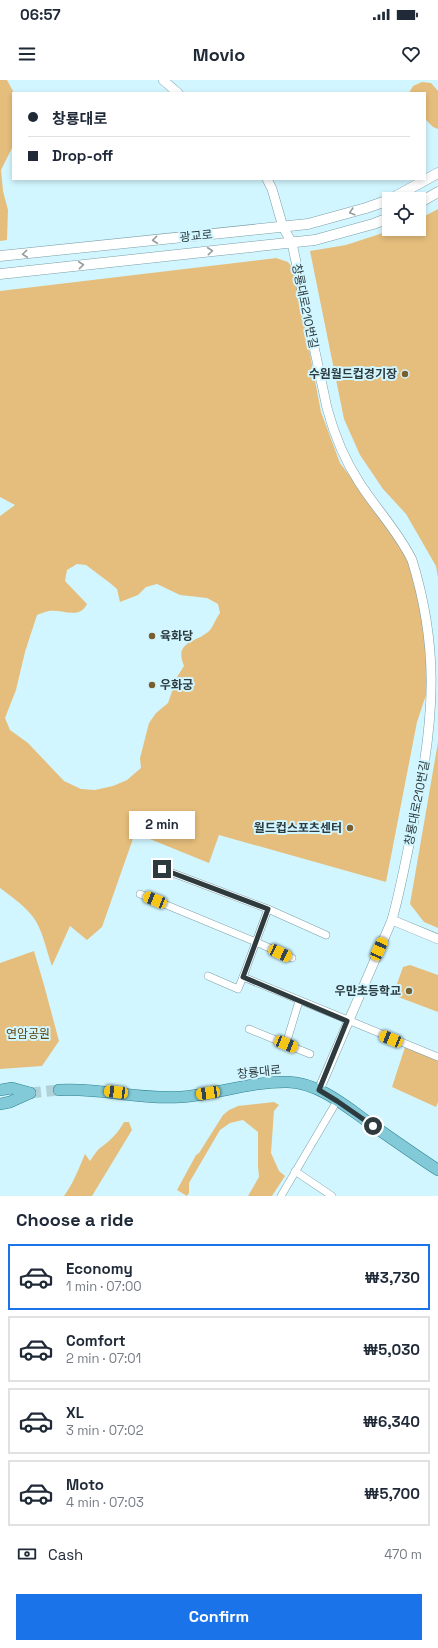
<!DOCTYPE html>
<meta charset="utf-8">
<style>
:root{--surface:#fff;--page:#f2f2f3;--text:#1f2937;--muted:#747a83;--line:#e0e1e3;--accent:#1a73e8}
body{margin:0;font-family:"Space Grotesk","Noto Sans KR",sans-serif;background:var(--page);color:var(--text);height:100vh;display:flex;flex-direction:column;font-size:15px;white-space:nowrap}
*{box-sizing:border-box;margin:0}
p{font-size:13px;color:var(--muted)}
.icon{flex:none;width:22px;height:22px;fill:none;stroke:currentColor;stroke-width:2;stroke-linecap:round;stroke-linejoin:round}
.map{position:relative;height:1116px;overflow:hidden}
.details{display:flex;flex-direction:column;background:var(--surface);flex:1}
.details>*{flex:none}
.hud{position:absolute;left:12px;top:12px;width:414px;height:88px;border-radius:0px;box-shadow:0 2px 6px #0003;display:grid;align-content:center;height:88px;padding:0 16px;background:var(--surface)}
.fabs{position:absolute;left:382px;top:112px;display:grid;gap:8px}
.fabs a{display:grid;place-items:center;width:44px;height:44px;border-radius:0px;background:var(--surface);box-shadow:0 2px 6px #0003;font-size:20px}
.end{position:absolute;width:18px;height:18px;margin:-9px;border:5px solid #2d3b3f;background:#fff;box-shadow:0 0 0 2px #fff}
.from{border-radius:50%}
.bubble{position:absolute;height:28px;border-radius:0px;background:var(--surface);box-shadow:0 2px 6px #0003;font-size:13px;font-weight:700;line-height:28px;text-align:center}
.car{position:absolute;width:12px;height:24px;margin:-12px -6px;border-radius:5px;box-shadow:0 0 3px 1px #0007;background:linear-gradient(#f5c518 24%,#345 0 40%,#f5c518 0 76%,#345 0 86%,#f5c518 0)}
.hud b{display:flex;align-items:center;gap:14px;height:38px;font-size:15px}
.hud b+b{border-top:1px solid var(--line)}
.hud i{width:10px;height:10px;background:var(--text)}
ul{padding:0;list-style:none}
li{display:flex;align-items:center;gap:12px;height:66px;margin:0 8px 6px;padding:0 8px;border:2px solid var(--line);border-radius:0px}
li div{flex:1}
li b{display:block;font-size:15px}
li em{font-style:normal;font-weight:700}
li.on{border-color:var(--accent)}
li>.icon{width:36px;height:36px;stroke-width:1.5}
h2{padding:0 16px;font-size:18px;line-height:48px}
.pay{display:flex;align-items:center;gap:10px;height:44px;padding:0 16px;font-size:15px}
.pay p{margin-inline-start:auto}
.action{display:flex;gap:8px;margin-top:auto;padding:8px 16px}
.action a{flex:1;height:46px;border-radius:0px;background:var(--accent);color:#fff;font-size:16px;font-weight:700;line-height:46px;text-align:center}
.status{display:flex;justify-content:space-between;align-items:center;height:28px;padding:0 20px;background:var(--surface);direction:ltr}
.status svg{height:11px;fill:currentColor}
header{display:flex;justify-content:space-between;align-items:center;height:52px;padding:0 16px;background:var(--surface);font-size:18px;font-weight:700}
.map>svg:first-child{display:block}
.green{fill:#e5be7d;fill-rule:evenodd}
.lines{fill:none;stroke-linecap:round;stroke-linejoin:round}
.primary-tunnel{stroke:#b1d1d9;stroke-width:11;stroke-dasharray:11 5.5;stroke-linecap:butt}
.minor-casing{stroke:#7c9fa6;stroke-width:8}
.tertiary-casing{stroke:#7c9fa6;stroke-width:10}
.secondary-casing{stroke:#7c9fa6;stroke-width:11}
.primary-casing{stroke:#2e8190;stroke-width:12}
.minor{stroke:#fff;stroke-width:7}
.tertiary{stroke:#fff;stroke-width:9}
.secondary{stroke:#fff;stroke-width:10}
.primary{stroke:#82cad7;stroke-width:11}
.oneway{stroke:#969d9f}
.route{stroke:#2d3b3f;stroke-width:5}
.poi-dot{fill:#795e30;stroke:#d2f6ff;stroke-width:1.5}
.labels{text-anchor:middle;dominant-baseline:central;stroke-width:4;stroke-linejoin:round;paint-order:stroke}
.street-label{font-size:12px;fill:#2d3b3f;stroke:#d2f6ff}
.poi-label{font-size:12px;font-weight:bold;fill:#2d3b3f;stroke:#d2f6ff;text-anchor:end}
.park-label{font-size:12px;fill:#604308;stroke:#d2f6ff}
</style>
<div class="status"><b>06:57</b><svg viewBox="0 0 49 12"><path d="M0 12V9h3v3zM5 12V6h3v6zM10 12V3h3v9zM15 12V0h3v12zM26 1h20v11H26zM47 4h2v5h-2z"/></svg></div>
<header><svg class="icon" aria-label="menu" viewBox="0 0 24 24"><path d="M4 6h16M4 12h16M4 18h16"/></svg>Movio<svg class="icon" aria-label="heart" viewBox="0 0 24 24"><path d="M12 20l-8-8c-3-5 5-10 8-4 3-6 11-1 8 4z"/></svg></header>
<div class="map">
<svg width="438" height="1116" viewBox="0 0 438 1116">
<rect width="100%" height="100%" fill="#d2f6ff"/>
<g class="green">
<path d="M0,0H7L14,13L13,66L1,90L3,111L8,130L7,160L0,161Z"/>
<path d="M422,2L431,3L438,11V49L433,47L425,39V13H409L413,6Z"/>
<path d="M438,129V498L436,486L406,434L383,409L360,375L344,339L310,171L346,165L395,149H419V139Z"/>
<path d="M276,178L288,182L294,190L321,332L340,383L395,456L423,511L428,609L417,642L386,802L219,755L209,783L135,753L102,847L87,860L70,846L52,886C46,870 43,850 33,837C24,825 12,817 0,808V436L15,425L0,417V211ZM77,484L86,485L110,503L117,509L120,522L138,515L146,507L157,504L180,515L207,518L218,524L220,533C216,538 214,545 210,550C198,563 173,560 184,586L177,597L168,623L156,633L149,643L140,678L141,688L127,700L113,706L95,710L81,709L64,701L28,663L10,650L5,638L16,610L25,572L37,535C41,533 45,532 49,531C63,529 79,540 87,524L65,501L67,490Z"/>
<path d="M438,662V848L424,842L410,824Z"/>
<path d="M34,871L44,905L59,961L42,986L0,989V883Z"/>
<path d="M410,885L438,895V932L393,915L403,887Z"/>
<path d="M406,964L438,977V1022L436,1027L392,1007Z"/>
<path d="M274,1022L279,1025L274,1031L271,1073L279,1091L285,1096L272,1116H248L259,1097L258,1086V1052L243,1040L230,1043L220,1050L189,1103V1113L187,1116L177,1110L196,1075L199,1073L223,1035L229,1030L238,1026Z"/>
<path d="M124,1042H129L132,1050L92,1116H64C73,1104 79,1088 85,1074L90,1081C93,1077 96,1071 100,1068C110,1061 118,1053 124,1042Z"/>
</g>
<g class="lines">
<path class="primary-tunnel" d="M30,1013L59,1010"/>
<g class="minor-casing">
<g id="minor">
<path d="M162,789L268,829L326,855"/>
<path d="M140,814L256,862L292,878"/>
<path d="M208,896L238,909L243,897L438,977"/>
<path d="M243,897L268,829"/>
<path d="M249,949L310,974"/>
<path d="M286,964L299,921"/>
<path d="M295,1091L332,1116"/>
<path d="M281,1116L337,1021"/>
</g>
</g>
<g class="tertiary-casing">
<g id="tertiary">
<path d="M163,0L178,13"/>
<path d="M267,99L272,109L283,147L292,163L327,328C334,354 344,379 359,402C376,429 398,451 412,480C438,564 435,632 418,719C410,759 403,800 392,840L319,1010"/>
<path d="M392,840L438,859"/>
</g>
</g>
<g class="secondary-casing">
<g id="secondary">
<path d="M391,119L438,93"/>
<path d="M419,123L438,112"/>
<path d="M0,176L308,144L366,128L389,120"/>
<path d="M0,194L315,160L373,144L389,138"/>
</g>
</g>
<g class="primary-casing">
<g id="primary">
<path d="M0,1010L12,1008L30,1013"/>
<path d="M59,1010C99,1007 139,1020 180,1017C216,1015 251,1001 288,1002C322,1003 351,1031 378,1049C398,1063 418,1077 438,1090"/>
<path d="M0,1024L10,1022L30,1013"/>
</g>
</g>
<use href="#minor" class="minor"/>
<use href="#tertiary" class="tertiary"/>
<use href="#secondary" class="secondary"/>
<use href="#primary" class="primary"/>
</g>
<defs><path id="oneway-chevron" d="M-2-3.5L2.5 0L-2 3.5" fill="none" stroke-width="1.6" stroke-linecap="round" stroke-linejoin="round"/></defs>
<g class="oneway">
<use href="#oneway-chevron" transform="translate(352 132) rotate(164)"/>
<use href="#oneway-chevron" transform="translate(155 160) rotate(174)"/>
<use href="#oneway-chevron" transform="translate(210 171) rotate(-6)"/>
<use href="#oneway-chevron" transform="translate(25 174) rotate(174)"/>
<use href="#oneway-chevron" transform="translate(81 185) rotate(-6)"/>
</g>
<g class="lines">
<path class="route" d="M162,789L268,829L243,897L347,941L319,1010L337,1021L373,1046"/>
</g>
<g class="poi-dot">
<circle cx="405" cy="294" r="4"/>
<circle cx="152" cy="556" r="4"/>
<circle cx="152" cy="605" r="4"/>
<circle cx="350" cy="748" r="4"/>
<circle cx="409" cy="911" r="4"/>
</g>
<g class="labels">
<g class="street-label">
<text transform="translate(196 156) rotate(-6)">광교로</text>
<text transform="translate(305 226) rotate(78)">창룡대로210번길</text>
<text transform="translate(417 723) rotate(-79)">창룡대로210번길</text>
<text transform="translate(259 992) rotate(-6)">창룡대로</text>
</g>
<g class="poi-label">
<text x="397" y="294">수원월드컵경기장</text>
<text x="160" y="556" text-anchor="start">육화당</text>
<text x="160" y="605" text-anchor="start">우화궁</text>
<text x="342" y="748">월드컵스포츠센터</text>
<text x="401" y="911">우만초등학교</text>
</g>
<g class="park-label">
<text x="28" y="954">연암공원</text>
</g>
</g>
</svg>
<div class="fabs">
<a><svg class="icon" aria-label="locate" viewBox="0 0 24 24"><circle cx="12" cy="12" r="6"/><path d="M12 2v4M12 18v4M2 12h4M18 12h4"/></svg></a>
</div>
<i class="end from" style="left:373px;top:1046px"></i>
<i class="end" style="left:162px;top:789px"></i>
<div class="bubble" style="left:129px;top:731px;width:66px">2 min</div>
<i class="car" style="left:155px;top:820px;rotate:292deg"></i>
<i class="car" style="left:379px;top:869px;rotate:24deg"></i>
<i class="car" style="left:280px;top:873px;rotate:115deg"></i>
<i class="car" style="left:391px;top:959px;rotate:292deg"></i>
<i class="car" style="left:286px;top:964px;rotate:112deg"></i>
<i class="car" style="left:116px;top:1012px;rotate:277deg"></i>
<i class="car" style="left:208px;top:1013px;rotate:262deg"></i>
<div class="hud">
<b><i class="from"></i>창룡대로</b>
<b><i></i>Drop-off</b>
</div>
</div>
<section class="details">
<h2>Choose a ride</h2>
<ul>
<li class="on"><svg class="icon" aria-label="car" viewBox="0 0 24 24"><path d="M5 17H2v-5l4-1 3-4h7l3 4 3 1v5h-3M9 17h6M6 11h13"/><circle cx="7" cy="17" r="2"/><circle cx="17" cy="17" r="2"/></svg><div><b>Economy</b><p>1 min · 07:00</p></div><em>₩3,730</em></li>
<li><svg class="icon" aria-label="car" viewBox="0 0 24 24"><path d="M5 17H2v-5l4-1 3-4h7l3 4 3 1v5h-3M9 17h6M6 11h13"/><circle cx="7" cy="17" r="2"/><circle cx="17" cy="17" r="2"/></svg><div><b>Comfort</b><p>2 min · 07:01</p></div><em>₩5,030</em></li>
<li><svg class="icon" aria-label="car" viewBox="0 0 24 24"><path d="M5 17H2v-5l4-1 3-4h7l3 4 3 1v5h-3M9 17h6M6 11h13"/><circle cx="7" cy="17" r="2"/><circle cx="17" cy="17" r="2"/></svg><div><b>XL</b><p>3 min · 07:02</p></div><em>₩6,340</em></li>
<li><svg class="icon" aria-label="car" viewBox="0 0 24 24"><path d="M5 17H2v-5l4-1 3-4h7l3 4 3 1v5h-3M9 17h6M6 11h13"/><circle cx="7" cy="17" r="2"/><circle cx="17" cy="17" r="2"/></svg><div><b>Moto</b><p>4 min · 07:03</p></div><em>₩5,700</em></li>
</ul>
<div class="pay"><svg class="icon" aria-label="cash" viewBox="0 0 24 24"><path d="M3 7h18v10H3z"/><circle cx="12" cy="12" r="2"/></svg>Cash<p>470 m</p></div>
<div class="action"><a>Confirm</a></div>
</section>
